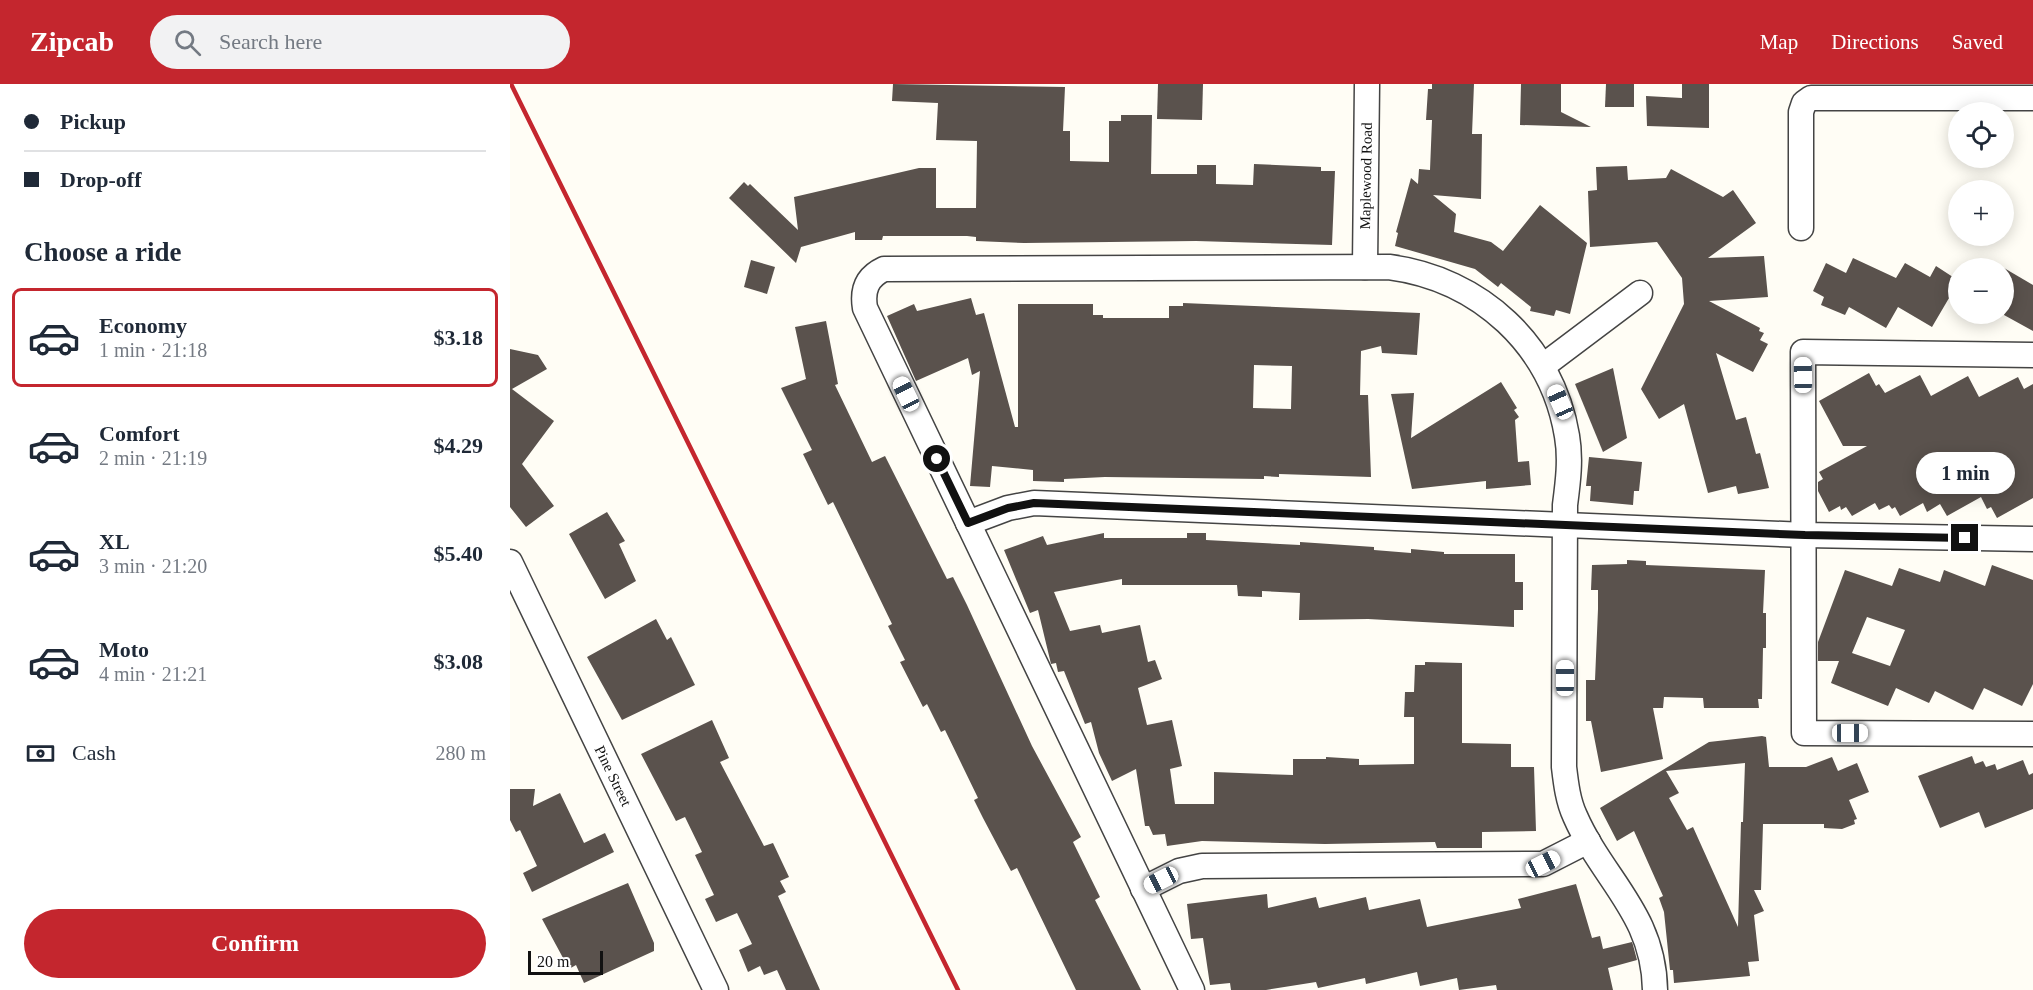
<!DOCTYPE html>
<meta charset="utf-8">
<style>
:root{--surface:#fff;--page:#f2f2f3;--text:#1f2937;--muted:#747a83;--line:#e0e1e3;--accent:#c4262e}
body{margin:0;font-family:Georgia,serif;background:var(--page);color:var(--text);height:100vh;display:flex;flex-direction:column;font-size:22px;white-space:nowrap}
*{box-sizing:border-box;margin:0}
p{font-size:20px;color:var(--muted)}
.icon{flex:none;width:33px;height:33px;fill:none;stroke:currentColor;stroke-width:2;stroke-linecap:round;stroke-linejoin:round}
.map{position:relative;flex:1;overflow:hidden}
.sheet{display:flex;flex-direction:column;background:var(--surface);width:510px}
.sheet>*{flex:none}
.hud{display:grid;align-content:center;height:132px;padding:0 24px;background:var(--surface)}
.buttons{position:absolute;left:1438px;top:18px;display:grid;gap:12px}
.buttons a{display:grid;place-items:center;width:66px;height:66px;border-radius:50%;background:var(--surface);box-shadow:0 3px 15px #0003;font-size:30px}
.scale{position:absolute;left:18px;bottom:15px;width:75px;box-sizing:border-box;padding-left:6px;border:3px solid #111;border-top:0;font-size:16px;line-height:21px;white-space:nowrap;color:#111;-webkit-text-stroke:4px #fff;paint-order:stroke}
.end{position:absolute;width:27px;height:27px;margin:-14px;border:8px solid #111;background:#fff;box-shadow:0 0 0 3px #fff}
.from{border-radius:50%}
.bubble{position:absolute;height:42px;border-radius:21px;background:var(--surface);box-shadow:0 3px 15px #0003;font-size:20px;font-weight:600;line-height:42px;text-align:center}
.car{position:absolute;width:18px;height:36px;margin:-18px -9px;border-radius:8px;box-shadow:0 0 4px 2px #0007;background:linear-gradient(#fff 24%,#345 0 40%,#fff 0 76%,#345 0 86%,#fff 0)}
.hud b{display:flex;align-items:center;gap:21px;height:57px;font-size:22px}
.hud b+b{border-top:2px solid var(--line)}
.hud i{width:15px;height:15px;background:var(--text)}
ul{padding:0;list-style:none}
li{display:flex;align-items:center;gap:18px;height:99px;margin:0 12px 9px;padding:0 12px;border:3px solid transparent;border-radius:9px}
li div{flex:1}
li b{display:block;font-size:22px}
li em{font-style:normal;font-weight:600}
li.current{border-color:var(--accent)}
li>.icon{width:54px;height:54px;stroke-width:1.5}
h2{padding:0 24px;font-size:27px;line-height:72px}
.pay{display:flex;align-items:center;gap:15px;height:66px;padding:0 24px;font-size:22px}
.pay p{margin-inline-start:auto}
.button{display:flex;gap:12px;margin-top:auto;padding:12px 24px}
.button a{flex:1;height:69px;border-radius:36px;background:var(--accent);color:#fff;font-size:24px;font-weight:600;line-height:69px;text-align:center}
header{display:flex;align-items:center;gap:36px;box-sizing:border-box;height:84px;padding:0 30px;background:var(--accent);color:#fff}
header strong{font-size:28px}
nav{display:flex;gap:33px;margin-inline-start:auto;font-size:21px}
.search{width:420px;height:54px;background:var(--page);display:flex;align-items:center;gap:15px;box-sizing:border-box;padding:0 21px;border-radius:33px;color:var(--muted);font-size:22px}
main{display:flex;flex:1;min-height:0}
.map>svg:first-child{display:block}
.building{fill:#5a524d;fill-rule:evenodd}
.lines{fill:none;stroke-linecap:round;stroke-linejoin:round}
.street-casing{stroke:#444;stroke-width:27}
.street{stroke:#fff;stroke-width:24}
.rail{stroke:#c4262e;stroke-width:4.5}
.route{stroke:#111;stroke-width:8}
.labels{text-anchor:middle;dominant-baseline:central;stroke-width:6;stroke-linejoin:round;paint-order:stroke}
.street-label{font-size:15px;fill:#111;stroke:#fff}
</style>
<header>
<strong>Zipcab</strong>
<div class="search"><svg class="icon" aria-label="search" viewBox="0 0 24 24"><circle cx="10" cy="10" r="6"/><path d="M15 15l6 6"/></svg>Search here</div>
<nav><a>Map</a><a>Directions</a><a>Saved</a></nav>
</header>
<main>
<section class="sheet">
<div class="hud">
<b><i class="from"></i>Pickup</b>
<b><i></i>Drop-off</b>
</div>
<h2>Choose a ride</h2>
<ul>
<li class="current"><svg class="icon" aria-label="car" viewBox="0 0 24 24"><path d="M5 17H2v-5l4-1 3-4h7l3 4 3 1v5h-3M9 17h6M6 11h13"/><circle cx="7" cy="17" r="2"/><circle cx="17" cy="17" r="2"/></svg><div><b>Economy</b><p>1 min · 21:18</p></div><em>$3.18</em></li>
<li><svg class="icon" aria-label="car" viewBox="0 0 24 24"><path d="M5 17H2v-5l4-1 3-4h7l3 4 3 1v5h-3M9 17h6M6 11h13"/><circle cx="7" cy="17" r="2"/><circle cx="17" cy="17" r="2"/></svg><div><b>Comfort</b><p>2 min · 21:19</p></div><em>$4.29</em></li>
<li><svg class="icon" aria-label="car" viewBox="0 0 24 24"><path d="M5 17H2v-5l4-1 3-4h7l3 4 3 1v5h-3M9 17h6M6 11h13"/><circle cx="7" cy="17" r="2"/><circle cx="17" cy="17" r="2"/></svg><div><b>XL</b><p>3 min · 21:20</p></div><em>$5.40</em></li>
<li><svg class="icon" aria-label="car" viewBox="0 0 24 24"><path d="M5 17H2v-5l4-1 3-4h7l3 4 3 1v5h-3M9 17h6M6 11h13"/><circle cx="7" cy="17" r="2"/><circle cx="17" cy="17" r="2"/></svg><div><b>Moto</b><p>4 min · 21:21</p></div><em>$3.08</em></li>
</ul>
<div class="pay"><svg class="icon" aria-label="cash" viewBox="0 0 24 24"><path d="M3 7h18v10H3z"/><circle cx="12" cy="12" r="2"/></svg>Cash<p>280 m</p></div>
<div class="button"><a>Confirm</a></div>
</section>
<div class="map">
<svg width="1523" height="906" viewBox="0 0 1523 906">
<rect width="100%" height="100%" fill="#fffdf5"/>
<g class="building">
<path d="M383,0L555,3L553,47H560V77L599,78V37H611V31H642L641,90H687V81H706V100L743,101L744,80L811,83V87H825L822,161L686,157L514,159L466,157V153L457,152H373L372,156H345V148L291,163L286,179L219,114L234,98L238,102L240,100L288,146L284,113L409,84H426V124H466L467,57L426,56L428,19L382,17Z"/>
<path d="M648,0H693L692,36L647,35Z"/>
<path d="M922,0H964L962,50H972L971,115L923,111L946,130L944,148L981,158L993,167L1030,121L1077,159L1060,230L1046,226L1044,232L1020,227L1021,223L991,199L988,203L965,185L885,162L888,149L886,148L901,94L908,100L909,85L920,86L922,36H916L918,5H922Z"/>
<path d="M1011,0H1051V28L1081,43L1010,41Z"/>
<path d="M1096,0H1124V23H1095Z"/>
<path d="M1172,0H1199V44L1137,42L1136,12L1172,14Z"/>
<path d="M1117,82L1118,96L1156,94L1161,85L1213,113L1223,106L1246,139L1198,174L1254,172L1258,213L1199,217L1250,244L1249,247L1254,249L1250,256L1258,260L1243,288L1206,269L1226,336L1236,333L1246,370L1250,369L1259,404L1228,410L1226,402L1198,409L1174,320L1149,335L1131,305L1174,220L1172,194L1147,158L1080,163L1078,107L1087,106L1086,83Z"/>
<path d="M1343,174L1386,194L1395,179L1420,193L1426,182L1449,197L1422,243L1388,223L1376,244L1339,223L1335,231L1311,221L1314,213L1303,207L1316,179L1336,189Z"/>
<path d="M241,176L265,183L257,210L234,203Z"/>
<path d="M1494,184L1523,201V247L1494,231Z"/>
<path d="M461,214L466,231L474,229L505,343H508V220H583V231H593V234H659V222H673V219L910,229L907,271L872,269L871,262L851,267L850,311H858L861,393L769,390V393L754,392V395L595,393L554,395V398L523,397V386L482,382L480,403L460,402L470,287L462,291L458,274L406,297L377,232L404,220L407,227ZM744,281L782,282L781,325L743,324Z"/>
<path d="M316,237L328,300L325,301L362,378L375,372L437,495L443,493L457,521L522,662L571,753L563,758L590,813L585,816L631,906H566L507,784L501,787L473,734L464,716L468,714L435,646L431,648L417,620L413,623L390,578L395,576L378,542L382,540L323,418L318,421L293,370L302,366L271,304L296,295L285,243Z"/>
<path d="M0,265L28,271L37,285L2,305L44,337L12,380L44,422L16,443L0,423Z"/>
<path d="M1103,284L1117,354L1093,368L1065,300Z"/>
<path d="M1359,289L1366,302L1369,300L1375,309L1410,291L1421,312L1458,292L1469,313L1508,293L1514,305L1523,300V414L1487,434L1481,423L1477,425L1471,413L1437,432L1430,420L1417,428L1413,419L1390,432L1385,423L1382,425L1379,421L1369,426L1365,419L1342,432L1336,423L1331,426L1330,422L1319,428L1308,407V398L1313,395L1309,388L1357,362H1333L1309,317Z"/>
<path d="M991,298L1007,324L1004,326L1009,333L1005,336L1008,378L1019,377L1021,401L976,405V397L902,405L881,310L904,309L901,354Z"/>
<path d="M1079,373L1132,378L1129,407H1124L1123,421L1080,417L1081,402H1076Z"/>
<path d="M97,428L115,457L109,460L126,497L95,515L59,450Z"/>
<path d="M594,449V454H677V449H696V456L790,461V458L864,463V466L901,469V465L934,468V470H1005V498H1013V526H1004V543L858,535L789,536L790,509L752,507V513L728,512L727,501H612V495L544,508L560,547L590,541L592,549L630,541L638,578L645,576L652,595L628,604L637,641L662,636L672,682L660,685L665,720H704V688L783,691V675H816V673L849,675V681L904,680V633H894L895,608H904L905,581H915V578L952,579V659L1001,660V683H1024L1026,747L972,748V764H927L925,758L815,760L692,757L657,762L655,750L643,751L639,742H635L626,685L602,697L589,669L581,638L575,640L554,587L548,588L546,579L541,580L528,526L520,529L494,466L533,452L537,461Z"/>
<path d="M1117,476L1136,477V481L1255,486L1253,529H1256V564H1253L1252,615H1248L1249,624H1194L1193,614L1154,613L1153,624H1143L1153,675L1091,688L1081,637H1076V596H1085L1088,525V506H1081L1082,481L1117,480Z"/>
<path d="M1482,481L1523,496V600L1512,622L1474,604L1463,626L1425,607L1419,619L1386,604L1378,622L1321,599L1329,577H1308V558L1335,486L1382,502L1389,484L1430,498L1434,486L1475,502ZM1357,533L1395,546L1380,582L1342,569Z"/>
<path d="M146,535L157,556L161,553L185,601L112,636L77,573Z"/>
<path d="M202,636L219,674L210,678L254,762L263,759L279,793L270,797L276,808L268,812L310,906H276L267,886L254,891L250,882L238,888L229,866L242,860L227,829L206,838L195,815L204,811L185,771L192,768L175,733L166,737L131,670Z"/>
<path d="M1252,652L1256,653L1259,683H1296L1322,673L1328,687L1347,679L1359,708L1339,716L1347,735L1344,736L1345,740L1332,745L1314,744V740H1253L1251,806H1244L1254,827L1244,831L1249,877L1238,878L1240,892L1164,899L1163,886H1160L1154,828L1149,814L1153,812L1124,747L1107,757L1090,724L1199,658ZM1235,679L1233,738H1231L1228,843L1183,743L1177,746L1159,714L1169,709L1156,687Z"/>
<path d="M1462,672L1465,680L1473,677L1476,683L1485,680L1487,686L1513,676L1519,691L1523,689V725L1475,744L1469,728L1430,744L1408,692Z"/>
<path d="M0,705H25L23,722L50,709L74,759L95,749L104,768L22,808L13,789L27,782L10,746L6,748L0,736Z"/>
<path d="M118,799L144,859V867L74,899L66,881L59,885L32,835Z"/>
<path d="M1066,800L1082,854L1090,852L1093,865L1122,858L1123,861L1127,876L1098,884L1103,906H987L986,901L949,906L947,894L910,902L907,888L856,900L855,894L808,904L806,898L756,906H721L720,899L700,901L693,854L681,855L677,820L757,810L758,824L806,813L809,824L856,813L859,826L910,815L917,843L1011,824L1008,815Z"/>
</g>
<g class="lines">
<g class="street-casing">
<g id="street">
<path d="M1291,144V28L1294,19L1301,14H1523"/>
<path d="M855,183L857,0"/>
<path d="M1523,271L1293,268L1294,649L1523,650"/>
<path d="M1033,282L1130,209"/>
<path d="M458,439L498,424L524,419L1295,451L1523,455"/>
<path d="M0,478L206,906"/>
<path d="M633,805L669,787L692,782L1033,780L1078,757"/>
<path d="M682,906L355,224C352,206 357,193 374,185L879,183C970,195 1042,261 1057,352C1061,375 1058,398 1055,421L1054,683C1056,700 1058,717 1065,732C1093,796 1144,830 1145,906"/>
</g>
</g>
<use href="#street" class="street"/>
<path class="rail" d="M1,0L448,906"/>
</g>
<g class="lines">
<path class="route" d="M427,375L458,439L498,424L524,419L1295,451L1455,454"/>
</g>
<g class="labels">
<g class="street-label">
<text transform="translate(856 92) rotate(-89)">Maplewood Road</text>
<text transform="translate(103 692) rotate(64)">Pine Street</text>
</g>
</g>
</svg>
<div class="buttons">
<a><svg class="icon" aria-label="locate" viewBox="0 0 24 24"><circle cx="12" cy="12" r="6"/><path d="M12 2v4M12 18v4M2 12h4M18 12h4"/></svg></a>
<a>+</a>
<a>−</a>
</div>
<div class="scale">20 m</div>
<i class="end from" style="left:427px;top:375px"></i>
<i class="end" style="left:1455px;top:454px"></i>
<div class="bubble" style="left:1406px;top:368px;width:99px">1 min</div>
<i class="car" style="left:1293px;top:291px;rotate:359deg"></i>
<i class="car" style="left:396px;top:310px;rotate:334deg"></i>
<i class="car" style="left:1050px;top:318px;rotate:336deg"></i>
<i class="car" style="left:1055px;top:594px;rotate:0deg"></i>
<i class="car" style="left:1340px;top:649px;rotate:90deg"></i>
<i class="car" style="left:1033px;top:780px;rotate:63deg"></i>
<i class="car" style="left:651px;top:796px;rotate:243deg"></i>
</div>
</main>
